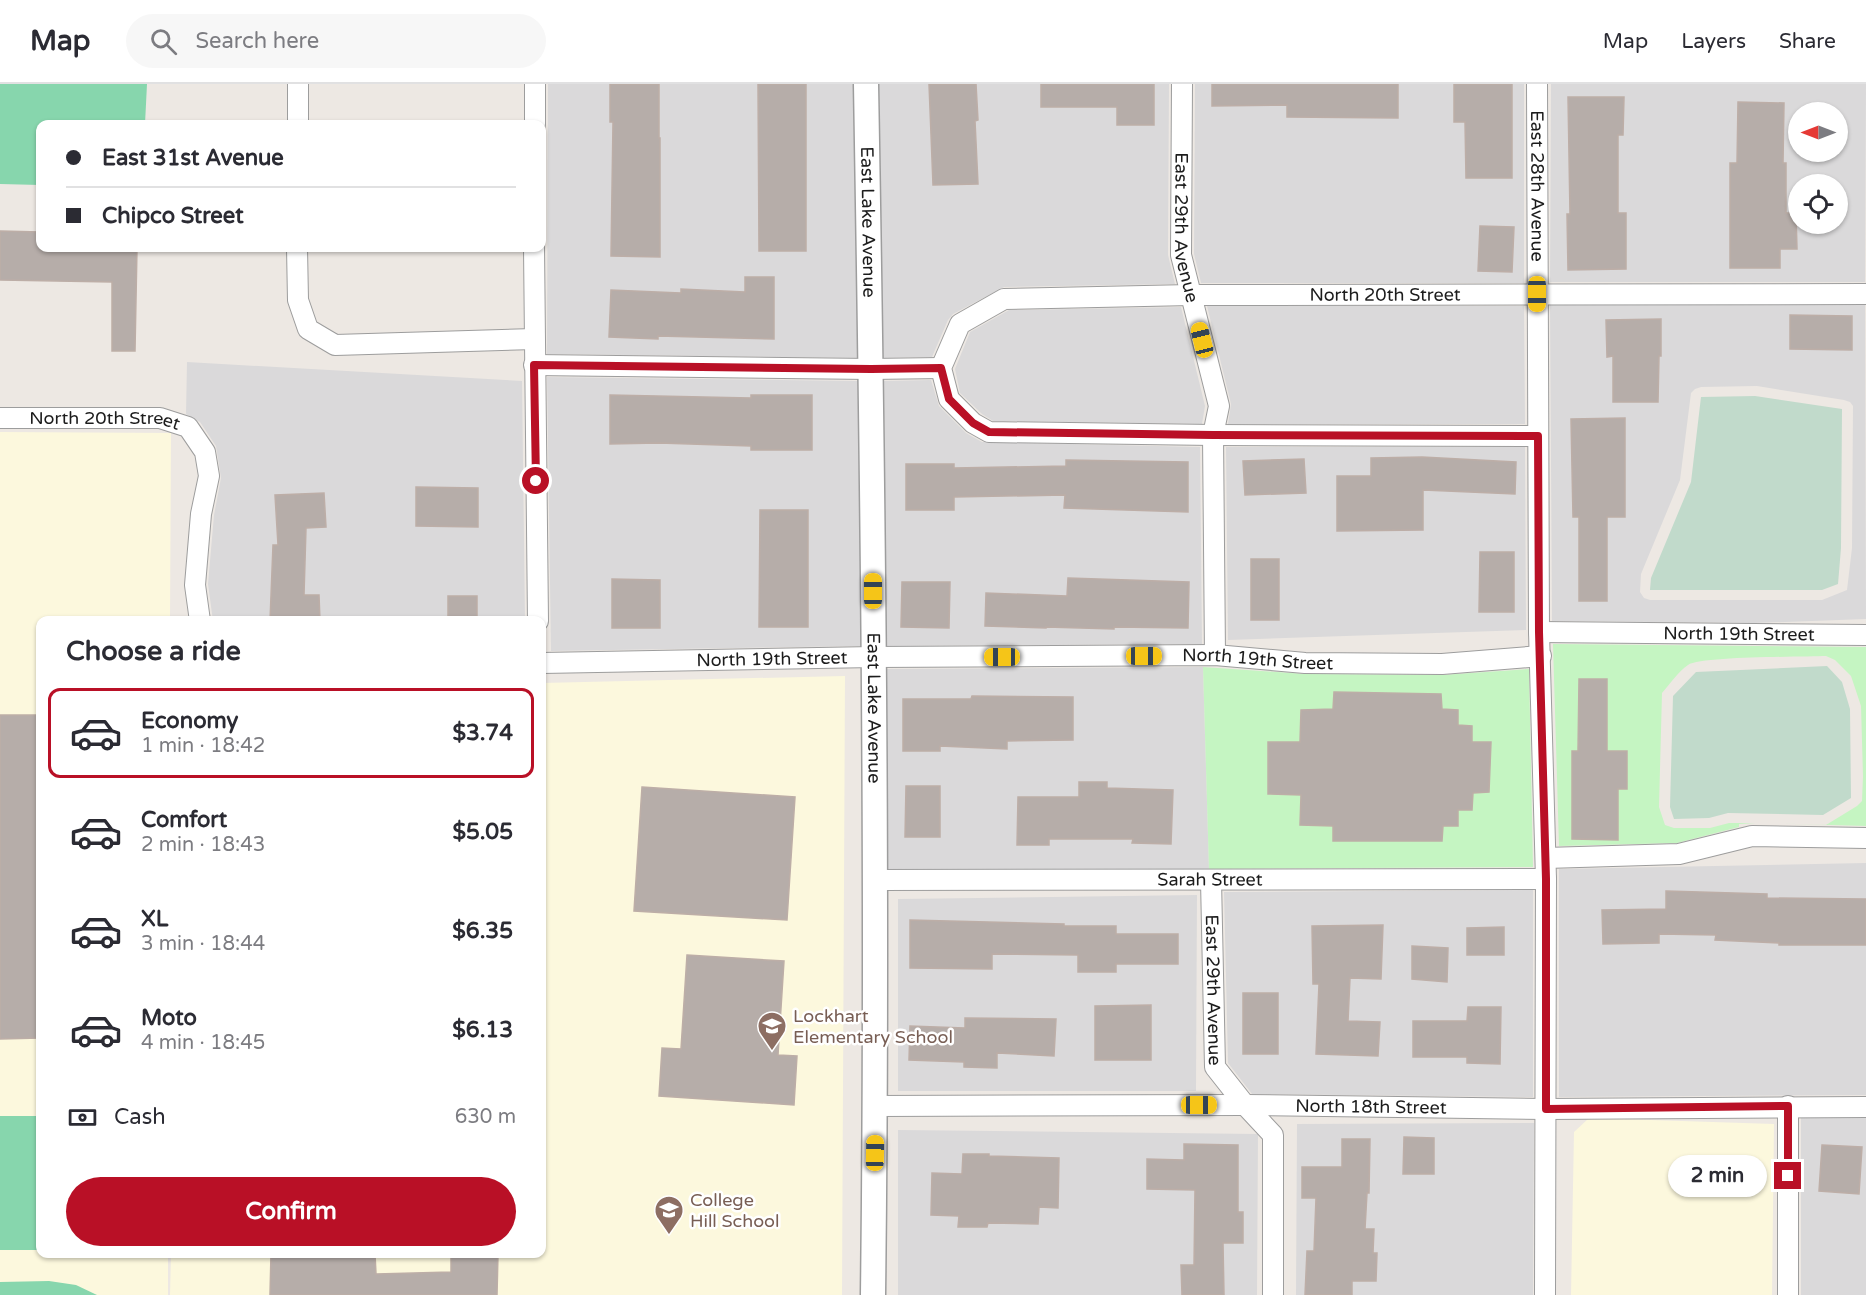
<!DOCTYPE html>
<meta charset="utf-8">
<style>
:root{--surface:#fff;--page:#f7f7f7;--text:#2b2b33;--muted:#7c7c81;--line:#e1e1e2;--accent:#b91026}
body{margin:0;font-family:"Varela Round",sans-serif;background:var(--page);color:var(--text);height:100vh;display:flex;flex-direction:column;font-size:22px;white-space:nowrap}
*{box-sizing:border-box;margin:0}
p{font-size:20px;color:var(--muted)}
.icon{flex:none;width:33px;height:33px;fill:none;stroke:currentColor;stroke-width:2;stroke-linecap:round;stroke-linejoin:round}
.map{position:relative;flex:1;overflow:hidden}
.side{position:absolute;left:36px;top:532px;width:510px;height:642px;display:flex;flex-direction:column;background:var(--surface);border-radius:12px;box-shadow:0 2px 4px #0004}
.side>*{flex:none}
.top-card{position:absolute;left:36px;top:36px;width:510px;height:132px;border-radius:12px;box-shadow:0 2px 4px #0004;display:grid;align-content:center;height:132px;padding:0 30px;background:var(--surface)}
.needle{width:39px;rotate:270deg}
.fabs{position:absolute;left:1788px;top:18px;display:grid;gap:12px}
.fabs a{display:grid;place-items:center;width:60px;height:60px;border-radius:50%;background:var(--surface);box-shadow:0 2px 4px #0004;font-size:30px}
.end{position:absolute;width:27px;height:27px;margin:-14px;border:8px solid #b91026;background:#fff;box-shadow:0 0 0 3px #fff}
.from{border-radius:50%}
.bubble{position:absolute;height:42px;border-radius:21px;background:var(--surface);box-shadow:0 2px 4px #0004;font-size:20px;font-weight:800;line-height:42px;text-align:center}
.car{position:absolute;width:18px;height:36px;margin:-18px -9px;border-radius:8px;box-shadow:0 0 4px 2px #0007;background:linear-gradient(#f5c518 24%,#345 0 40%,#f5c518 0 76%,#345 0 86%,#f5c518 0)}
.top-card b{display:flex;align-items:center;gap:21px;height:57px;font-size:22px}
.top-card b+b{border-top:2px solid var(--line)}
.top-card i{width:15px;height:15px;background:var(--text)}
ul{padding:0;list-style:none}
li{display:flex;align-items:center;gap:18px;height:90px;margin:0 12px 9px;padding:0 18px;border:3px solid transparent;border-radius:12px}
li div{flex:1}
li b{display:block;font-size:22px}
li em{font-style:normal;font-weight:800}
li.current{border-color:var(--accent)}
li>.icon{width:54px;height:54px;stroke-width:1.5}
h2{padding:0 30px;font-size:27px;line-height:72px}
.pay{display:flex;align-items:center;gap:15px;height:66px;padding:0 30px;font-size:22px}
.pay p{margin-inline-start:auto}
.button{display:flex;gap:12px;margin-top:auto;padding:12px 30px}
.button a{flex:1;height:69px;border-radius:36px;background:var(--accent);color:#fff;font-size:24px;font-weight:800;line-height:69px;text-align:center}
header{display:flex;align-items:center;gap:36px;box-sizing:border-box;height:84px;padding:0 30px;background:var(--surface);border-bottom:2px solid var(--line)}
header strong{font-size:28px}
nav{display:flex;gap:33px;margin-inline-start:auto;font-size:21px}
.search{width:420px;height:54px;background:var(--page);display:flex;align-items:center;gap:15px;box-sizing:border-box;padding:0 21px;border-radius:33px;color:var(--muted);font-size:22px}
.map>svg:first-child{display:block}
.residential{fill:#dad9da;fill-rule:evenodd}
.education{fill:#fcf8dd}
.wetland{fill:#c1dacb}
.park{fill:#c5f5c2}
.pitch{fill:#87d6ad}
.building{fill:#b6ada9;stroke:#bdaea7;stroke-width:1.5}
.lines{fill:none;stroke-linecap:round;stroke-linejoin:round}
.minor-casing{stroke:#9d9d9d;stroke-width:22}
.tertiary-casing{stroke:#9d9d9d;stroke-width:27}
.minor{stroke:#fff;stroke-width:20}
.tertiary{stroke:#fff;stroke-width:24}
.route{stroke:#b91026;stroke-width:8}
.labels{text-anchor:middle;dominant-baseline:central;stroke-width:5;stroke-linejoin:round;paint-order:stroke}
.street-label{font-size:18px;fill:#1c1c1c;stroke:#fff}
.education-label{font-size:18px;fill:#785e54;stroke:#fff;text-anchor:start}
</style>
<header>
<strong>Map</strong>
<div class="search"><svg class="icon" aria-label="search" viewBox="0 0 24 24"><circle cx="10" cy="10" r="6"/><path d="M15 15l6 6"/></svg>Search here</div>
<nav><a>Map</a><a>Layers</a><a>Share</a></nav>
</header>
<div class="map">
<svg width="1866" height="1211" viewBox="0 0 1866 1211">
<rect width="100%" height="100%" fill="#ede8e3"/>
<g class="residential">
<path d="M548,0H853L858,274L547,270Z"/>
<path d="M879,0H1169L1168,171L1175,200L1004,203L953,230L948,236L932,273L883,274Z"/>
<path d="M1195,0H1524V199H1201L1194,170Z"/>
<path d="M1551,0H1866L1865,198H1550ZM1798,28H1838V68H1798ZM1798,100H1838V140H1798Z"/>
<path d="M1550,221H1865L1866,535L1754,539L1552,537ZM1757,302L1844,316L1850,318L1853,322L1852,464L1847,506L1822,516H1650L1644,514L1640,508L1641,490L1680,396L1691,309L1695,305L1701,303Z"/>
<path d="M1207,222H1524L1525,340H1228L1231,320Z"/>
<path d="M1181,223L1205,322L1202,340L993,337L982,330L960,309L955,285L970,248L1009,226Z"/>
<path d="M187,278L522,297L525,537H213L208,500L214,431L221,394L216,362L200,338L186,330Z"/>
<path d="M547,293L858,297L861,562L551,567Z"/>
<path d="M931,296L939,322L966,349L982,358L1200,363L1202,560L886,562L884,297Z"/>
<path d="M1226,363H1525L1526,546L1228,556Z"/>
<path d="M1203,583L1209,785H887L886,585Z"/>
<path d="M1866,779V1011L1559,1013V785Z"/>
<path d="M1533,806V1013L1252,1010L1228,979L1224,808Z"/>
<path d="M1197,811L1196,1007H898V815Z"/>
<rect x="1801" y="1034" width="65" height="177"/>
<path d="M1534,1039L1533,1211H1296L1297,1040Z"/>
<path d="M898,1046L1258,1050L1257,1211H898Z"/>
</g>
<g class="education">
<path d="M0,348L171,349L170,537H40V1170H168V1211H0Z"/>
<path d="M845,592L842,1211H170L171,1170H542V599Z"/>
<path d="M1589,1034L1774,1040L1772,1211H1571L1574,1048Z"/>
</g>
<g class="wetland">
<path d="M1755,312L1842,325L1841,464L1838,500L1822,506H1650L1651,494L1691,398L1701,313Z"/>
<path d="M1827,582L1842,598L1850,625L1851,714L1823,731L1728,729L1709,734L1674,735L1670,723L1673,612L1696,588Z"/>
</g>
<g class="park">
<path d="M1553,560L1866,563V742L1761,739L1826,741L1857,722L1862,717L1863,692L1861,622L1851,592L1835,576L1826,572C1804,573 1701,572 1688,581C1678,588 1670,600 1662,609L1659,723L1665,741L1674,744H1710L1729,739H1755L1739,740V743L1677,759L1559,762Z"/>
<path d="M1203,583L1305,590L1442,591L1529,585L1533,783L1209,785Z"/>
</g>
<g class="pitch">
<path d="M0,0H147L145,40H40V101L0,100Z"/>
<rect x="0" y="1032" width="40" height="134"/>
<path d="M49,1197L76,1201L97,1211H0V1198Z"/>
</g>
<g class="building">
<path d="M610,0H659V54H660V173L611,172L613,38H610Z"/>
<path d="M758,0H806V167H759Z"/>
<path d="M929,0H976L978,36L975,37L978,100L933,101Z"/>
<path d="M1041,0H1154V41H1117V23H1041Z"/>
<path d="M1212,0H1398V34L1287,33V21L1212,22Z"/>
<path d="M1454,0H1512V94H1466L1465,38H1454Z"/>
<path d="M1568,13H1624L1623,51H1618V129H1626V185L1568,186L1567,130H1570Z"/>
<path d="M1738,18L1784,19L1783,79H1786V129H1796L1797,165H1780V184H1730V79H1737Z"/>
<path d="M1480,142L1514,143L1512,188L1478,187Z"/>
<path d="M0,147L40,148V164H137L135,267H112V198L0,196Z"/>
<path d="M745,193H774V255L658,252V255L609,253L611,206L681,209V205L745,208Z"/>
<path d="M1790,231L1852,232V266L1790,265Z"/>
<path d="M1661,235V272H1659L1658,318H1613V272L1607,273L1606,236Z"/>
<path d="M610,311L751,314V311H812V366H751V362L659,359L610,360Z"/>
<path d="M1625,334V433H1607V517H1579V433H1573L1571,335Z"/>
<path d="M1422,373L1516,378L1515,410L1423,406V446L1337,447V392H1371V374Z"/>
<path d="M1304,375L1306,409L1245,411L1243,377Z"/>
<path d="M1066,376L1188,378V428L1064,424L1065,411L954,413V426H906V380H954V384L1066,382Z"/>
<path d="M416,403L478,404V443L416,442Z"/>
<path d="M324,409L326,443L306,444L304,511H319L320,537H270L273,461H278L275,411Z"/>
<path d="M760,426H808V543H759Z"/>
<path d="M1480,468H1514V528H1479Z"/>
<rect x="1251" y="475" width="28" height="61"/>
<path d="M1068,494L1189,498L1188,544L1114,543V545L1046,543V544L985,542L986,509L1067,512Z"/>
<path d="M612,495L660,496V544H612Z"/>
<path d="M902,498H950L949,544L901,543Z"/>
<rect x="448" y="512" width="29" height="25"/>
<path d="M1579,595H1607V667H1627V705H1618V756L1572,755V667H1578Z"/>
<path d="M1334,608L1441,610L1442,625L1458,626V641L1472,642V658H1491L1489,708L1473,709L1472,726H1458V742H1443L1442,757H1333V742L1300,741L1301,711L1268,710V658H1300L1301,626L1333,625Z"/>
<path d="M972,612L1073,613V656L1007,657V665L940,662V667H903V615H971Z"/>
<path d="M0,631H40V954L0,955Z"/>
<path d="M1079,698H1107V704L1173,706L1171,760L1132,759L1133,755H1049V761H1017L1018,713H1079Z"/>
<path d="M906,702H940V753H905Z"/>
<path d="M642,703L795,713L787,836L634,827Z"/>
<path d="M1666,807L1767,810V814L1866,815V861H1779V859L1715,856L1716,851L1659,850V859L1603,860L1602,826L1666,825Z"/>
<path d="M910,836L1064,840V842H1116V850H1178V880H1116V888H1078V871L992,870V885L910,884Z"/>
<path d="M1383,841L1381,895L1350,894L1348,937L1380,938L1378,972L1316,970L1319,900H1313L1312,842Z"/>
<path d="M1504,843V871H1467V844Z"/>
<path d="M1412,862L1448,864L1447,898L1412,895Z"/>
<path d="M687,871L784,877L778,971L797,972L794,1021L659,1012L662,964L681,965Z"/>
<rect x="1243" y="909" width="35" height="61"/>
<path d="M1151,921V976H1095V922Z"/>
<path d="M1468,923H1501L1500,980L1467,979V973H1413V937H1467Z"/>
<path d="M965,934L1056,935L1054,972L997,969V984L964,983V978L909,976L910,942L965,944Z"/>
<path d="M1404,1053L1434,1054V1090H1403Z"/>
<path d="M1342,1055H1370L1369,1109H1367L1365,1145H1374L1373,1169H1377L1376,1197H1352V1211H1305L1307,1167H1314L1316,1114H1302V1083H1342Z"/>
<path d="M1184,1060L1238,1061V1128H1243V1159H1223L1224,1211H1182L1181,1181H1194L1195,1106L1147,1105V1075L1184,1076Z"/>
<path d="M1822,1061L1862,1063L1859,1110L1819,1107Z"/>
<path d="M963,1070H989V1072L1059,1074L1058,1124L1039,1123L1038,1140L988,1139L987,1143H958L959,1132L931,1131L932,1089L962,1090Z"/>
<path d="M271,1170H375L376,1190L451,1188V1170H498L497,1211H270Z"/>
</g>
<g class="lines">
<g class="minor-casing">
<g id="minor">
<path id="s1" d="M1182,0L1181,171L1219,322L1213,351L1215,571"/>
<path id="s2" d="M1537,0L1539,548L1546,795L1545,1211"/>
<path d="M298,40V0"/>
<path d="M535,40V0"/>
<path d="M297,164L298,216L308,245L335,261L534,255"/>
<path d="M534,164L538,537"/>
<path d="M534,281L871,285L941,284"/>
<path id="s3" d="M0,334H160L188,343L205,368L209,392L201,430L195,501L200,537"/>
<path id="s4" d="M1538,352L1213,351L989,348L973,339L949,315L941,284L960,240L1004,215L1191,211L1866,210"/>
<path id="s5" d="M1539,548L1866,551"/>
<path id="s6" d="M542,579L874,573L1215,571L1305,579L1442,580L1541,572"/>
<path d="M1546,774L1679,770L1752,752L1866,754"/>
<path id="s7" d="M874,796L1546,795"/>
<path id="s8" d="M1211,796L1215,983L1245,1021L1273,1051V1211"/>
<path id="s9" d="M876,1022L1245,1021L1546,1025L1866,1023"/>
<path d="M1788,1022V1211"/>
</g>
</g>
<g class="tertiary-casing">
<g id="tertiary">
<path id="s10" d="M866,0C873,404 878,807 873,1211"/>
</g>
</g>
<use href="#minor" class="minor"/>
<use href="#tertiary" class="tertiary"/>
</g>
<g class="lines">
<path class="route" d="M536,397L534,281L871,285L941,284L949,315L973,339L989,348L1213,351L1538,352L1539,548L1546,795V1025L1788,1022V1092"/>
</g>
<defs>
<g id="school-pin" transform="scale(1.5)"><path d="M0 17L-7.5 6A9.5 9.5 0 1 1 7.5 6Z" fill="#8d6e63" stroke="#fff"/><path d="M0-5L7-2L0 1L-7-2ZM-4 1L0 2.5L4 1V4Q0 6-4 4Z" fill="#fff"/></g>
</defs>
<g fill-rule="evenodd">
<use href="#school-pin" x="772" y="942"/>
<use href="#school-pin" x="669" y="1126"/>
</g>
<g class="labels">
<g class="street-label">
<text stroke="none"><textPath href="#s2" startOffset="102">East 28th Avenue</textPath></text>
<text stroke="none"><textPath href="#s10" startOffset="138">East Lake Avenue</textPath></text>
<text stroke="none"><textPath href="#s1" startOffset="144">East 29th Avenue</textPath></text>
<text stroke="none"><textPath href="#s4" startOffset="1113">North 20th Street</textPath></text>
<text stroke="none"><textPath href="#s3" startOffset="105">North 20th Street</textPath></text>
<text stroke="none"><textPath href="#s5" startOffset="200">North 19th Street</textPath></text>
<text stroke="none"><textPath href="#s6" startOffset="230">North 19th Street</textPath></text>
<text stroke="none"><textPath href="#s6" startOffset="716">North 19th Street</textPath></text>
<text stroke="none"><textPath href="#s10" startOffset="624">East Lake Avenue</textPath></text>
<text stroke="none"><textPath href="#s7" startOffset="336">Sarah Street</textPath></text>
<text stroke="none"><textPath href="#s8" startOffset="110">East 29th Avenue</textPath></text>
<text stroke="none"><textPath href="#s9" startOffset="495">North 18th Street</textPath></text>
</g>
<g class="education-label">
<text x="793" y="932">Lockhart<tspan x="793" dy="21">Elementary School</tspan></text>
<text x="690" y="1116">College<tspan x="690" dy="21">Hill School</tspan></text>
</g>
</g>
</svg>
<div class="fabs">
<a><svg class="needle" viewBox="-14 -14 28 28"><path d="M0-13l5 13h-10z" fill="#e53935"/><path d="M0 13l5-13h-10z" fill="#7c7c81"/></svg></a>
<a><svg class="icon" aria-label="locate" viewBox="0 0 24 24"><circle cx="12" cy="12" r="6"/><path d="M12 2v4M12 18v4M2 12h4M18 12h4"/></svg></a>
</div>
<i class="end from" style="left:536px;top:397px"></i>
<i class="end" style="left:1788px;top:1092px"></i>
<div class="bubble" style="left:1668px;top:1071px;width:99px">2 min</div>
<i class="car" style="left:1537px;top:210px;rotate:180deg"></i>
<i class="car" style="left:1202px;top:256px;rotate:346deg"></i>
<i class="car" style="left:873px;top:507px;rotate:0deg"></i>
<i class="car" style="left:1144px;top:572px;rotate:90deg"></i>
<i class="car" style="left:1002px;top:573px;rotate:270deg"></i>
<i class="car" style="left:1199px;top:1021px;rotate:90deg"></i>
<i class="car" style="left:875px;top:1069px;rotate:1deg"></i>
<div class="top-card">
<b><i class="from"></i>East 31st Avenue</b>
<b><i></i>Chipco Street</b>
</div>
<section class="side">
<h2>Choose a ride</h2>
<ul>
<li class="current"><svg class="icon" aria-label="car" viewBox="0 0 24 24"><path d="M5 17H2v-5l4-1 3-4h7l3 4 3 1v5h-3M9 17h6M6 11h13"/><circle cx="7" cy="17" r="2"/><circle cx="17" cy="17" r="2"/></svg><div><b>Economy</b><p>1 min · 18:42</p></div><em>$3.74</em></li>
<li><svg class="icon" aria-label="car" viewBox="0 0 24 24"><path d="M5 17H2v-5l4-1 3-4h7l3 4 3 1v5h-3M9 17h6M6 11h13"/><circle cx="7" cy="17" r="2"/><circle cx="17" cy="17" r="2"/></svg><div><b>Comfort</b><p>2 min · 18:43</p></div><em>$5.05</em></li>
<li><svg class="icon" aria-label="car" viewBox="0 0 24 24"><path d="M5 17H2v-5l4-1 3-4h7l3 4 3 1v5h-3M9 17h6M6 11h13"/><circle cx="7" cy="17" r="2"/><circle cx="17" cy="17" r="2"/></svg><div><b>XL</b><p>3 min · 18:44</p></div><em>$6.35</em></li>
<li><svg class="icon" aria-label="car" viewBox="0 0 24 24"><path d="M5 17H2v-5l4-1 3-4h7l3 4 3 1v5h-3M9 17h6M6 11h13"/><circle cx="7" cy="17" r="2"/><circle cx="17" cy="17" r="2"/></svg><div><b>Moto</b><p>4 min · 18:45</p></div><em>$6.13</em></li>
</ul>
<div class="pay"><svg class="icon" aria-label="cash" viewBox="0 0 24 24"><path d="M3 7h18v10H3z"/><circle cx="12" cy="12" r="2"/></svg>Cash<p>630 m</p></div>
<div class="button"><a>Confirm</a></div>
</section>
</div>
